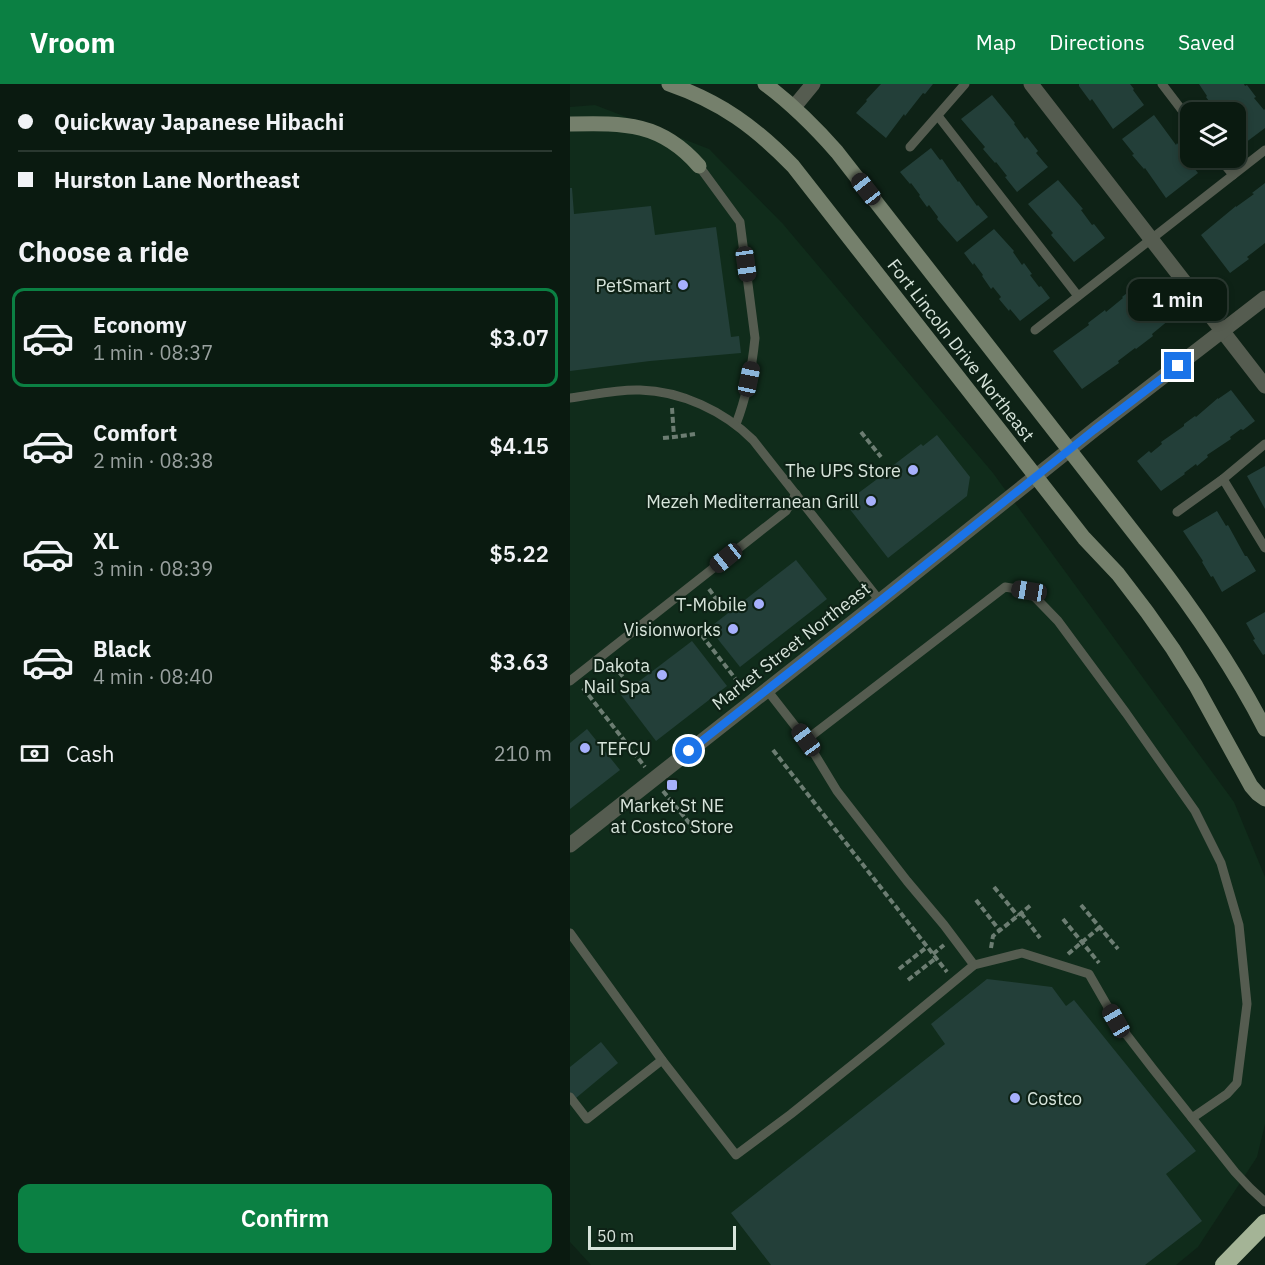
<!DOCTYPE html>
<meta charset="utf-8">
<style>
:root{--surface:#0a1a10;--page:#18271e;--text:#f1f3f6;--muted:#99a19f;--line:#2a3830;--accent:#0b8043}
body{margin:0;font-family:"IBM Plex Sans",sans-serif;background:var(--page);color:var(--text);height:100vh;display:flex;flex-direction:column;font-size:22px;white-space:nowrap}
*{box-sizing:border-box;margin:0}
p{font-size:20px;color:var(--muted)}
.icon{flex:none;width:33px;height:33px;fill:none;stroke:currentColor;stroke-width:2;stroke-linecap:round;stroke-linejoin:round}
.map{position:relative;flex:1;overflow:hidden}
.drawer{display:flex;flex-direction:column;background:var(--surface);width:570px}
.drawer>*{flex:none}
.guide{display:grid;align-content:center;height:132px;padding:0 18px;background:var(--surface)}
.tools{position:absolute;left:610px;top:18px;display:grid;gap:12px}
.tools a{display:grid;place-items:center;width:66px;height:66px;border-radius:12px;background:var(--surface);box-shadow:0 3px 9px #0003,0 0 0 2px var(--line);font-size:30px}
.scale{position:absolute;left:18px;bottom:15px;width:148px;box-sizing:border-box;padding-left:6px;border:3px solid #d7e4db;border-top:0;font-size:16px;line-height:21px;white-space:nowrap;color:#d7e4db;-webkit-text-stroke:4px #0e2216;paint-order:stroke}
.end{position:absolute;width:27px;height:27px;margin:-14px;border:8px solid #1a73e8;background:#fff;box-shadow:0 0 0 3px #fff}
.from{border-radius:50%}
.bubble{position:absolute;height:42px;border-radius:12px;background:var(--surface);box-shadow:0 3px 9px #0003,0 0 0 2px var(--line);font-size:20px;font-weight:600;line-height:42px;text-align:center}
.car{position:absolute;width:18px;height:36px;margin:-18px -9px;border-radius:8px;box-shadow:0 0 4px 2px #0007;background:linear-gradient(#222 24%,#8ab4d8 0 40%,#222 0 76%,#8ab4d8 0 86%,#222 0)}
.guide b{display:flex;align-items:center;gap:21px;height:57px;font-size:22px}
.guide b+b{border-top:2px solid var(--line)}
.guide i{width:15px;height:15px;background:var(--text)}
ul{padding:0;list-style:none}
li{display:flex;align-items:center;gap:18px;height:99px;margin:0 12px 9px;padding:0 6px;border:3px solid transparent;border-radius:12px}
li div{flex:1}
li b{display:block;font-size:22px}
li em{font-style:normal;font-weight:600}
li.selected{border-color:var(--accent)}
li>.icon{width:54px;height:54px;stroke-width:1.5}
h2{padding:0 18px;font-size:27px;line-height:72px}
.pay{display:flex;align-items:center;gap:15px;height:66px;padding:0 18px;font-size:22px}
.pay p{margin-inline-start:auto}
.button{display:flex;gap:12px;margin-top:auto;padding:12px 18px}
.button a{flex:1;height:69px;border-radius:12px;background:var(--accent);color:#fff;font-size:24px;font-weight:600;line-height:69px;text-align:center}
header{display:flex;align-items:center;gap:36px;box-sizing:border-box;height:84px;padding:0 30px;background:var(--accent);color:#fff}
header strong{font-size:28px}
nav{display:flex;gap:33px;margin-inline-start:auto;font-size:21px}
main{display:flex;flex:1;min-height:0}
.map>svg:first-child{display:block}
.built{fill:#102c1b}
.building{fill:#233f39}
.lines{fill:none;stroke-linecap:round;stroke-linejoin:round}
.path{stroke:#6c7d72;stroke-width:4;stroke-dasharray:6 3;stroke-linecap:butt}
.lane{stroke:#555c50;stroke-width:9}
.street{stroke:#555c50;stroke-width:15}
.secondary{stroke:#75806c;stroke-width:15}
.highway{stroke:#a4b496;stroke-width:18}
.route{stroke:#1a73e8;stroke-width:8}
.poi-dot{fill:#a7b0fc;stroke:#0e2216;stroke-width:2}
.labels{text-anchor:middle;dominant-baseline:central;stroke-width:4.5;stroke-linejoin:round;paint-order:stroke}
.poi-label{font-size:18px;fill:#d7e4db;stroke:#0e2216;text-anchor:end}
.street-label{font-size:18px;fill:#d7e4db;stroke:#0e2216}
</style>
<header>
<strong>Vroom</strong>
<nav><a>Map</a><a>Directions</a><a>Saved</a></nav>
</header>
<main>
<section class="drawer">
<div class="guide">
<b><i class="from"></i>Quickway Japanese Hibachi</b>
<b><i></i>Hurston Lane Northeast</b>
</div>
<h2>Choose a ride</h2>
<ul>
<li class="selected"><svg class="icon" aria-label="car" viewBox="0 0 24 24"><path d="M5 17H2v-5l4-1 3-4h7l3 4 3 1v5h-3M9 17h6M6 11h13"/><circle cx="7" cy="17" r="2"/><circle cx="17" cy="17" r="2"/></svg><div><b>Economy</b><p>1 min · 08:37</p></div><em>$3.07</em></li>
<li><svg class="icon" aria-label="car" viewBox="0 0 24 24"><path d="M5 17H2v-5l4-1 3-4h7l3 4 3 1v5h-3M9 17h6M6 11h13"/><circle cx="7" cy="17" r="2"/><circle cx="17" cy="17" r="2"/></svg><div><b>Comfort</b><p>2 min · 08:38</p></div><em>$4.15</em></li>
<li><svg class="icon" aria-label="car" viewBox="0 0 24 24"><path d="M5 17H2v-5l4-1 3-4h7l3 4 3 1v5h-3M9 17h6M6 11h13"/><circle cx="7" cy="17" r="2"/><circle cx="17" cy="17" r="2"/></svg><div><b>XL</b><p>3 min · 08:39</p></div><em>$5.22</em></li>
<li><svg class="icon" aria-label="car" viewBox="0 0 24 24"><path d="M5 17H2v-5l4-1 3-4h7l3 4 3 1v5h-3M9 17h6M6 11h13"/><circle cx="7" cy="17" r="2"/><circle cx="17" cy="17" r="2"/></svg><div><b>Black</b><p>4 min · 08:40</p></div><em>$3.63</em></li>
</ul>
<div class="pay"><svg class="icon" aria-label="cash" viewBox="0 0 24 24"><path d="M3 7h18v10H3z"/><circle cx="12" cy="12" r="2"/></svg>Cash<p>210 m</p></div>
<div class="button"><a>Confirm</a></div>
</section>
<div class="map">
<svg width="695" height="1181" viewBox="0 0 695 1181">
<rect width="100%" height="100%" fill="#0e2216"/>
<path class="built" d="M25,21L139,65L213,140L423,389L664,718L695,793V1040L687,1073L628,1163L606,1181H21L0,1158V23Z"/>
<g class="building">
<path d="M311,0H363L355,10L353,9L335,32L334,30L316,54L286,29L297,17L296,16Z"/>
<path d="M509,0H560L564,5L563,6L574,21L543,45L522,15L520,17L509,2Z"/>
<path d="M629,0H674L675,2L677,1L686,13L684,14L694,26L695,25V44L675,59L666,48V28H651L647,23L645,25L636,13L637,12Z"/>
<path d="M422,11L445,39L444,40L455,55L457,53L468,67L466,69L478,83L447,108L435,93L437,92L426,78L425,79L413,65L415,63L391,35Z"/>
<path d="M584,31L606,61L607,59L618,74L617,75L628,89L596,114L575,84L574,85L562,71L564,70L552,55Z"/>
<path d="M361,64L370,76L372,75L388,98L389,97L407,122L408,121L418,133L387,158L367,135L368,133L359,121L357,123L349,112L350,111L341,99L340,100L330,88Z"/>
<path d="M488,96L513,125L511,126L522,141L524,140L535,154L504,178L481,151L483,149L458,120Z"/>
<path d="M695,99V159L677,173L679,175L660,189L631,151L666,122V123L684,110L682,109Z"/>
<path d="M0,104H2L4,130L81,122L85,151L146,143L161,253L169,252L171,269L80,277L0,287Z"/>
<path d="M424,145L444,167L443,168L452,181L454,179L462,190L460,191L469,203L471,202L480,214L450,237L440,225L439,227L429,215L431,213L423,203L421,205L412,192L413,191L404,179L403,181L394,169Z"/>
<path d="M570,199L599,236L582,250L583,252L566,265L565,264L548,277L549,279L512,305L483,267L519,241L518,239L535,226L536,228L553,214L552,213Z"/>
<path d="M661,306L685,337L673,346L671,345L660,353L661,355L637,371L638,373L627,382L626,380L614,389L615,390L591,407L567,377L579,367L581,369L592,360L591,358L614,342V340L625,332L626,333L648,314V315Z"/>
<path d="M367,351L400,393L397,412L318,474L275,419L322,384L321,383L351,360L353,362Z"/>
<path d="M695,382V425L677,392Z"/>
<path d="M647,427L656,442L658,441L675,472H677L686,487L652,508L643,492L641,493L632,478L633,477L613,447Z"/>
<path d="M226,476L257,515L170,583L139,544Z"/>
<path d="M695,528V570L693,571L683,556L685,555L676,539Z"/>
<path d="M122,557L157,602L86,657L51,611Z"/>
<path d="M17,645L50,686L0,725V659Z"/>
<path d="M417,895L482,903L496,922L504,916L626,1067L596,1090L632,1137L575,1181H201L161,1129L375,960L361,940Z"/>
<path d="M31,958L48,979L0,1019V983Z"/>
</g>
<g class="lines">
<g class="path">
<path d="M102,324L104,353L125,350"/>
<path d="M291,348L311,373"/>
<path d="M93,354L104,353"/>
<path d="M139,505L149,519"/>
<path d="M126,544L168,598"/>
<path d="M43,581L54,594"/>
<path d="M13,604L75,683"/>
<path d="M203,666L377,888"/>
<path d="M93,707L125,746"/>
<path d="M424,803L448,832"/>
<path d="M406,816L430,847"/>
<path d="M511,821L548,865"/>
<path d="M451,829L470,854"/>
<path d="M493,835L529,879"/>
<path d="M421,864L423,852L461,821"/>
<path d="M363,870L374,861"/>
<path d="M498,870L530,843"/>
<path d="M329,885L357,863"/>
<path d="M338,896L366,874"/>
</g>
<g class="lane">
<path d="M592,0L621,38"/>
<path d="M368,32L508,212"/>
<path d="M340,63L395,0"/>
<path d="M649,74L663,91"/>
<path d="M129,82L170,138L185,254C182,284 177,312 166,340"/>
<path d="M465,246L695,66"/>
<path d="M0,314C23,311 47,305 70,306C111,307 154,327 183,356L310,517"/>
<path d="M653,395L695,464"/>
<path d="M607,428L653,395L695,360"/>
<path d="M0,597L216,427L226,410"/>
<path d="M197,606L236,656L267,707L337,797L374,841L404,881"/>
<path d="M236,656L435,503L459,507L488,537L556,629L625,727L651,779L669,841L677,920L667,999L657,1010L622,1034"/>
<path d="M0,849L92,976L166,1071L221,1030L312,957L404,881L452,869L519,890L546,937L583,985L665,1088L680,1104L695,1118"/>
<path d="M0,1013L17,1035L92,976"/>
</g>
<g class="street">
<path d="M461,0L695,302"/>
<path d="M224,23L243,0"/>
<path d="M0,761L310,517L524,346L695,214"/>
</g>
<g class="secondary">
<path d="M99,0C151,18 185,43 223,82L514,454L548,490L577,528L603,565L626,602L681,702L688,710L695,715"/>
<path d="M195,0C222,20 245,43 267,68L582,472C624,526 663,583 695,645"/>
<path d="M0,40C54,39 91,38 129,82"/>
</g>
<path class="highway" d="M654,1181L695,1139"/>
</g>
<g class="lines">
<path class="route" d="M119,667L310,517L524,346L608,282"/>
</g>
<g class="poi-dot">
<circle cx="113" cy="201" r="6"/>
<circle cx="343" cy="386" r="6"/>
<circle cx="301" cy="417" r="6"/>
<circle cx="189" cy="520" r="6"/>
<circle cx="163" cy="545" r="6"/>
<circle cx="92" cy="591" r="6"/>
<circle cx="15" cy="664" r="6"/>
<rect x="96" y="695" width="12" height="12" rx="3"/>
<circle cx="445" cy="1014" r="6"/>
</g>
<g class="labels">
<g class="poi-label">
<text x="101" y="201">PetSmart</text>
<text x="331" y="386">The UPS Store</text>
<text x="289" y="417">Mezeh Mediterranean Grill</text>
<text x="177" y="520">T-Mobile</text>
<text x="151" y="545">Visionworks</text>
<text x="80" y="581">Dakota<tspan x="80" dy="21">Nail Spa</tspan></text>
<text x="27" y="664" text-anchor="start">TEFCU</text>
<text x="102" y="721" text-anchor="middle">Market St NE<tspan x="102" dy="21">at Costco Store</tspan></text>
<text x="457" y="1014" text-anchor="start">Costco</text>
</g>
<g class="street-label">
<text transform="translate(391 266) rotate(52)">Fort Lincoln Drive Northeast</text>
<text transform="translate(221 562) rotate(-38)">Market Street Northeast</text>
</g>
</g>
</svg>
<div class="tools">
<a><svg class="icon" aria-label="layers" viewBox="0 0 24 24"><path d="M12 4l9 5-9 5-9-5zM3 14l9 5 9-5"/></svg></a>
</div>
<div class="scale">50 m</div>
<i class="end from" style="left:119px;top:667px"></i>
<i class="end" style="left:608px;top:282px"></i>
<div class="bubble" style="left:558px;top:195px;width:99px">1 min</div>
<i class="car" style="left:296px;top:105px;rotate:322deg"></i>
<i class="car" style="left:176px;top:180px;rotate:172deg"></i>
<i class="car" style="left:179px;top:295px;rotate:12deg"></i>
<i class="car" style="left:156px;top:474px;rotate:231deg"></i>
<i class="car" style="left:459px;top:507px;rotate:279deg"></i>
<i class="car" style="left:236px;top:656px;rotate:324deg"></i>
<i class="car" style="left:546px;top:937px;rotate:330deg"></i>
</div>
</main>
